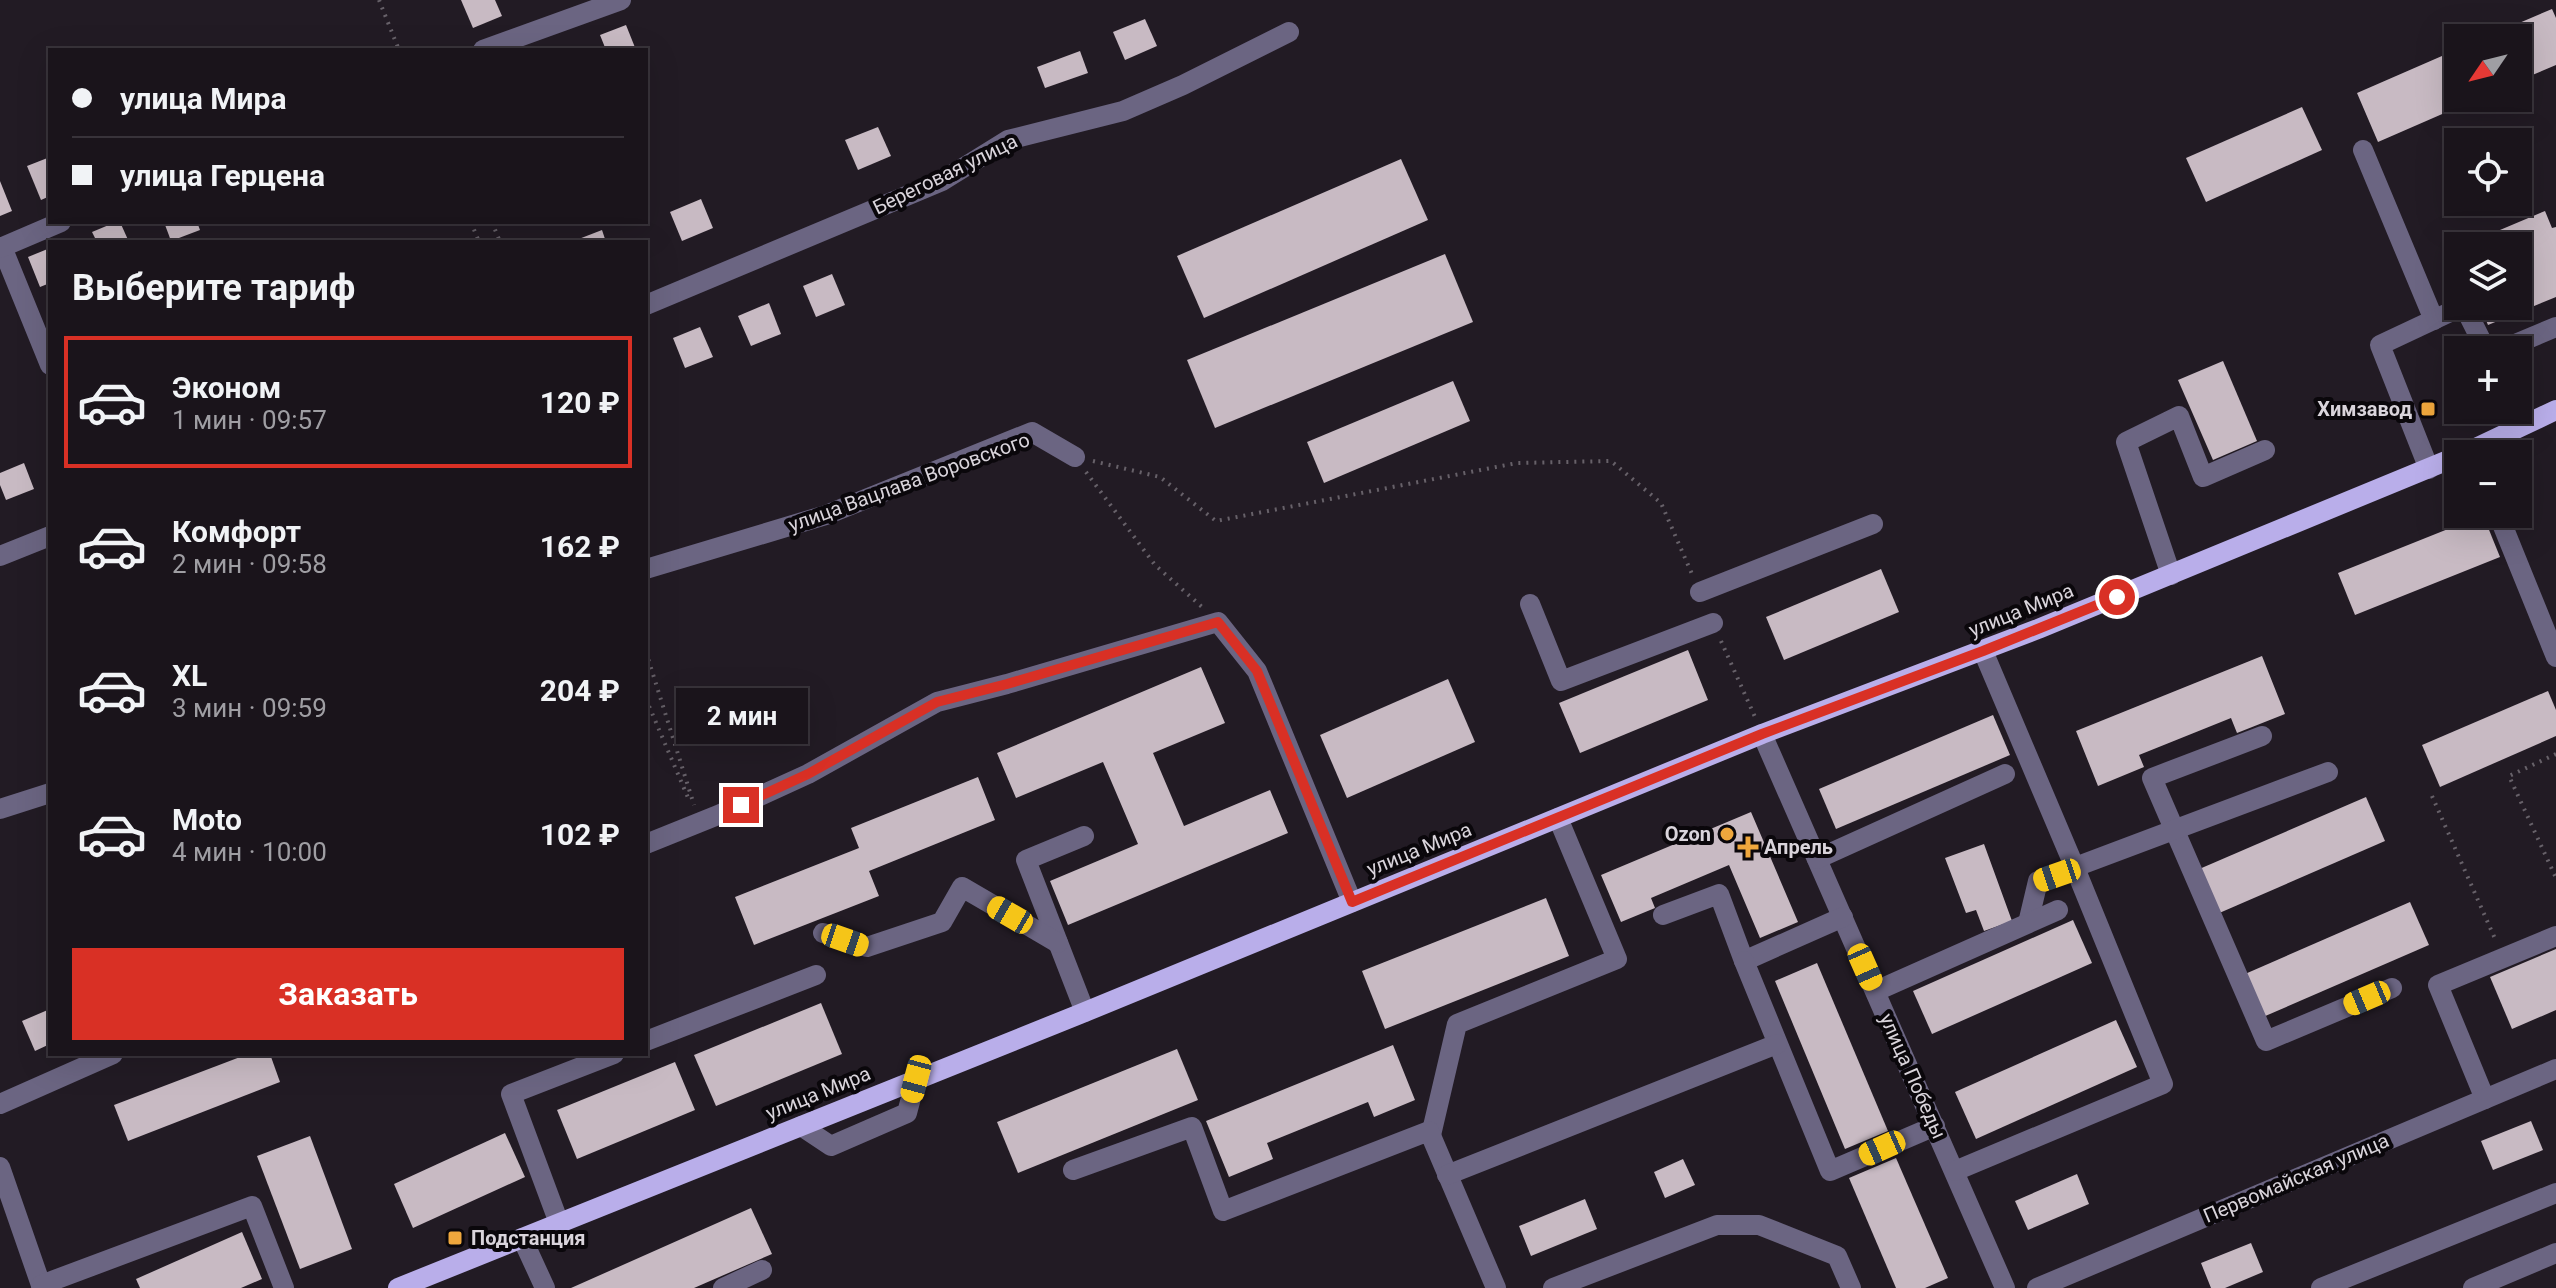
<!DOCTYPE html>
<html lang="ru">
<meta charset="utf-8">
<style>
:root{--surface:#1a141b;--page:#272128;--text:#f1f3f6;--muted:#9f9ea3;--line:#38333a;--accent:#d93025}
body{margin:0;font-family:Roboto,sans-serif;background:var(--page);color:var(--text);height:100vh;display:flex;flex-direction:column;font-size:30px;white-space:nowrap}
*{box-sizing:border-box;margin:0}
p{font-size:26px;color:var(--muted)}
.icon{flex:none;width:44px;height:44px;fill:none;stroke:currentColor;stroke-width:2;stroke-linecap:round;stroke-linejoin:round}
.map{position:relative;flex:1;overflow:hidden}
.drawer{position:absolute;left:48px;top:240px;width:600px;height:816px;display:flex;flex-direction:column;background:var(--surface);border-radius:0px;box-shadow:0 8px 32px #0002,0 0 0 2px var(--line)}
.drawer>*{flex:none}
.hud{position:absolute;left:48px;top:48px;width:600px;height:176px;border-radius:0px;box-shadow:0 8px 32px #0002,0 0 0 2px var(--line);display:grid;align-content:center;height:176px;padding:0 24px;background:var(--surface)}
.needle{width:52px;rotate:235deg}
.buttons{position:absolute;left:2444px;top:24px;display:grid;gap:16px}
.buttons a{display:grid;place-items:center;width:88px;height:88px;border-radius:0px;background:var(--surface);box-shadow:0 8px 32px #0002,0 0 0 2px var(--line);font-size:40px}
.end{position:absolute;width:36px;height:36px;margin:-18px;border:10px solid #d93025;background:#fff;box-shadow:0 0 0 4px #fff}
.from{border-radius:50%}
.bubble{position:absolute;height:56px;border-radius:0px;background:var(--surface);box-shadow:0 8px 32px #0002,0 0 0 2px var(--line);font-size:26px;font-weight:700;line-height:56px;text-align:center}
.car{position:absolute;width:24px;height:48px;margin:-24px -12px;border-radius:10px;box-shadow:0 0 6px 2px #0007;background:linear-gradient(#f5c518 24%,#345 0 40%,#f5c518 0 76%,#345 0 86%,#f5c518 0)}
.hud b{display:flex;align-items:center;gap:28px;height:76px;font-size:30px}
.hud b+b{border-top:2px solid var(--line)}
.hud i{width:20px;height:20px;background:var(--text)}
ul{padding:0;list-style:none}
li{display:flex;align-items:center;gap:24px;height:132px;margin:0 16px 12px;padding:0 8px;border:4px solid transparent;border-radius:0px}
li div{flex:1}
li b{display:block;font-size:30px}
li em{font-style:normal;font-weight:700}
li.current{border-color:var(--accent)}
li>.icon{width:72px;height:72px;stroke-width:1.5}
h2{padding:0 24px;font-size:36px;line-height:96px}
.button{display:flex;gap:16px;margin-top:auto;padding:16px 24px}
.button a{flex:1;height:92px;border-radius:0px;background:var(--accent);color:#fff;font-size:32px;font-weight:700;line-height:92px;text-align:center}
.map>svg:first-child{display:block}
.building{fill:#c8bac3}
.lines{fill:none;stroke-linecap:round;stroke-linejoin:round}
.path{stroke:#676169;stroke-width:4;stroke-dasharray:2 6;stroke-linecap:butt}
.minor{stroke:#6b6582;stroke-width:20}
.major{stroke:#b9aeea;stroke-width:20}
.route{stroke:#d93025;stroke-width:10}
.poi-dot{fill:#efa73d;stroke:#0a070b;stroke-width:3}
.labels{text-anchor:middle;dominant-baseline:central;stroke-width:8;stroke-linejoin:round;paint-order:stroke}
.street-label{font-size:20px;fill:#d9d4db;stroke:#0a070b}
.poi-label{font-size:20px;font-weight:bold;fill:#d9d4db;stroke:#0a070b;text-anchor:end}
</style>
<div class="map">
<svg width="2556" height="1288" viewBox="0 0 2556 1288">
<rect width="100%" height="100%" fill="#221b24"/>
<g class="building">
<path d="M461,0H495L502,16L473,28Z"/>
<path d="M2552,9L2556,18V65L2518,81V38H2484Z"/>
<path d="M1145,19L1157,46L1125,60L1113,32Z"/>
<path d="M626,25L636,50H606L600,35Z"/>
<path d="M2458,49V98H2479L2378,142L2357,93Z"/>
<path d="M1080,51L1088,73L1045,88L1037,67Z"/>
<path d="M2302,107L2322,150L2206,202L2186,158Z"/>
<path d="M878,127L891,156L858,170L845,140Z"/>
<path d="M50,157V196L41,200L27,166Z"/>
<path d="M1401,159L1428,220L1204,318L1177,256Z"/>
<path d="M0,181L12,211L0,216Z"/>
<path d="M701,199L713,228L682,241L670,212Z"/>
<path d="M2545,211L2552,228L2556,227V297L2488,325L2480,306H2518V246H2462Z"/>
<path d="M116,222H120L129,242H97L92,232Z"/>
<path d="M164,222H197L200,230L171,241Z"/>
<path d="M602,230L606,242H571Z"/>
<path d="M50,248V283L40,287L28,257Z"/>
<path d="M1445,254L1473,322L1215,428L1187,360Z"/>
<path d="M832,274L845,305L816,317L803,286Z"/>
<path d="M769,303L781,334L751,346L738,316Z"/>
<path d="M700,327L713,357L685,368L673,338Z"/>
<path d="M2223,361L2257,441L2213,460L2178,380Z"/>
<path d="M1453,381L1470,421L1324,483L1307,442Z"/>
<path d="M24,463L34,489L6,500L0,485V473Z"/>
<path d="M2483,515L2500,557L2355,615L2338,573Z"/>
<path d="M1881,569L1899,612L1784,660L1766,617Z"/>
<path d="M1688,650L1708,700L1580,753L1559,703Z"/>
<path d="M2262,656L2285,714L2237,733L2231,718L2139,755L2144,767L2098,786L2076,731Z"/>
<path d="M1201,667L1225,723L1153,753L1184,826L1270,790L1288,833L1068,925L1050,881L1138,844L1103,762L1016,798L997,753Z"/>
<path d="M1448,679L1475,742L1347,798L1320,735Z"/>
<path d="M2548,691L2556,710V736L2440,787L2422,745Z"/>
<path d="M1993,715L2010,755L1836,829L1819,789Z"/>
<path d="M978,777L995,820L869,871L879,896L754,945L735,897L859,848L851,828Z"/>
<path d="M2366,797L2385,841L2217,914L2197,870Z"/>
<path d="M1751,812L1798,922L1760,938L1729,865L1651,898L1655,908L1621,922L1601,875Z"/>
<path d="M1984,844L2012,921L1984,931L1976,910L1966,913L1945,858Z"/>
<path d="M1546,898L1569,956L1385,1029L1362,971Z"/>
<path d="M2410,902L2429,945L2263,1017L2245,974Z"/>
<path d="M2073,920L2092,963L1932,1034L1913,991Z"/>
<path d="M2556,949V1010L2512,1029L2490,977Z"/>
<path d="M1817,963L1888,1131L1845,1149L1775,981Z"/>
<path d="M821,1003L842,1054L716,1106L694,1055Z"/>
<path d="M50,1009V1044L35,1051L22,1021Z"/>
<path d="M2116,1020L2137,1067L1976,1139L1955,1092Z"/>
<path d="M1393,1045L1415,1100L1374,1117L1368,1102L1267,1143L1273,1159L1229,1177L1206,1121Z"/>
<path d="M1177,1049L1198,1100L1018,1173L997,1122Z"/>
<path d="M248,1054H270L280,1082L128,1141L114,1105Z"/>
<path d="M675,1062L695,1110L577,1159L557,1110Z"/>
<path d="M2531,1121L2543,1150L2493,1170L2481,1141Z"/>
<path d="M505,1133L525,1177L413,1228L394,1184Z"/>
<path d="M310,1136L352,1249L300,1269L257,1156Z"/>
<path d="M1896,1158L1948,1278L1925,1288H1896L1849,1178Z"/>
<path d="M1683,1159L1695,1185L1665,1198L1654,1172Z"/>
<path d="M2077,1174L2089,1204L2028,1230L2015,1201Z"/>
<path d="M1585,1199L1597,1229L1531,1256L1519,1226Z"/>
<path d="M751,1208L772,1254L694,1288H571Z"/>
<path d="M242,1232L262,1279L241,1288H140L136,1279Z"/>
<path d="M2251,1243L2263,1272L2225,1288H2211L2201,1263Z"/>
</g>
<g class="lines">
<g class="path">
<path d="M379,0L399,50"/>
<path d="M471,222L479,242"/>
<path d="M492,222L500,242"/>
<path d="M1093,461L1160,477L1216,521L1517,463L1611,461L1661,503L1692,574"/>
<path d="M1086,472L1155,565L1202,607"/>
<path d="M1721,641L1755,717"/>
<path d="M646,652L694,805"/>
<path d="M646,699L689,800"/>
<path d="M2556,754L2509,776L2556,878"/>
<path d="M2432,796L2496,941"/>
</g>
<g class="minor">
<path d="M483,50L621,0"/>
<path d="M2363,150L2434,320"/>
<path d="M2,247L50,365"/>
<path d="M0,248L61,222"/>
<path d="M646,305L942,181L1008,140L1123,111L1183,85L1289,32"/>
<path d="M2464,306L2486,350"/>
<path d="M2501,350L2556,327"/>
<path d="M2429,469L2380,345L2463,306"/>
<path d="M2498,514L2556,657"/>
<path d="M0,556L50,536"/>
<path d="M646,569L826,515L1032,432L1075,457"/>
<path d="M2171,575L2126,442L2179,416L2203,477L2265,450"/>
<path d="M1700,592L1873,524"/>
<path d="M1530,604L1561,681L1713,623"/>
<path d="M1762,734L2005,1288"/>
<path d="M2262,736L2152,778L2266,1041L2392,988"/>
<path d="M0,809L50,793"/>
<path d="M1084,836L1026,860L1085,1012"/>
<path d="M646,844L718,815L808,774L937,702L1007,684L1218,622L1257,671L1352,902"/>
<path d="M1817,859L2005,774"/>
<path d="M1663,915L1719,894L1744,961L1843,917"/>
<path d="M2028,923L2038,881L2328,772"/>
<path d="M823,933L867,947L942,922L962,887L1058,943"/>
<path d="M1744,961L1830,1171L1935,1126"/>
<path d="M1876,991L2058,910"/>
<path d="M646,1041L816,975"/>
<path d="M2485,1099L2438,985L2556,936"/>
<path d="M0,1104L113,1054"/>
<path d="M801,1126L831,1146L907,1113L916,1079"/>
<path d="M1431,1135L1457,1024L1617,959L1558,818"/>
<path d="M0,1167L42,1288"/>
<path d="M1073,1170L1192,1127L1223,1211L1429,1131L1496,1288"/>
<path d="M1955,1171L2163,1084L2075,868L1983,651"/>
<path d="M1447,1175L1777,1044"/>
<path d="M559,1223L511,1094L614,1054"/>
<path d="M522,1238L545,1288"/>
<path d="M41,1285L252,1206L284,1288"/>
<path d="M723,1288L762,1270"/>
<path d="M1553,1288L1717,1225H1759L1837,1256L1851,1288"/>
<path d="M2037,1288L2556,1069"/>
<path d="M2321,1288L2556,1193"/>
<path d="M2473,1288L2556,1253"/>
</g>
<g class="major">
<path d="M2463,454L2556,410"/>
<path d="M398,1288L1080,1014L1762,734L2038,629L2458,456"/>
</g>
</g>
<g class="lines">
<path class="route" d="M741,805L808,774L937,702L1007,684L1218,622L1257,671L1352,902L1762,734L1983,651L2117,597"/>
</g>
<g class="poi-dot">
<rect x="2420" y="401" width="16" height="16" rx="4"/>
<circle cx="1727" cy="834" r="8"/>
<path d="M1744 835h8v8h8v8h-8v8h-8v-8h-8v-8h8z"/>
<rect x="447" y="1230" width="16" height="16" rx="4"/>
</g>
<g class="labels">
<g class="street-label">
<text transform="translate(945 174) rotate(-26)">Береговая улица</text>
<text transform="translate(909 482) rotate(-20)">улица Вацлава Воровского</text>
<text transform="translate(2021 610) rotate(-22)">улица Мира</text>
<text transform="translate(1419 849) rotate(-22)">улица Мира</text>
<text transform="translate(1913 1076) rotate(66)">улица Победы</text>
<text transform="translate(818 1093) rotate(-22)">улица Мира</text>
<text transform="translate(2296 1178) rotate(-23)">Первомайская улица</text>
</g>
<g class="poi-label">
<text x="2412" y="409">Химзавод</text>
<text x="1711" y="834">Ozon</text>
<text x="1764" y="847" text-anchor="start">Апрель</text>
<text x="471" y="1238" text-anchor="start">Подстанция</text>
</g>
</g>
</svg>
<div class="buttons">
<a><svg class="needle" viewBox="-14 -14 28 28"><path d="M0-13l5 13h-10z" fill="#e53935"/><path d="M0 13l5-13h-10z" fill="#9f9ea3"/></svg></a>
<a><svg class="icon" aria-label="locate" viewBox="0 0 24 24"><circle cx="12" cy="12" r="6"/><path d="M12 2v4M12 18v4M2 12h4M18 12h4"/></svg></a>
<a><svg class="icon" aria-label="layers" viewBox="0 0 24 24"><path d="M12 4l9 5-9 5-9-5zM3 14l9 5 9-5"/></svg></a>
<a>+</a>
<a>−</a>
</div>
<i class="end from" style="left:2117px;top:597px"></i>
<i class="end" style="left:741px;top:805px"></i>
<div class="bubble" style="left:676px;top:688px;width:132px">2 мин</div>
<i class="car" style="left:2057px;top:875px;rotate:251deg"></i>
<i class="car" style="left:1010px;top:915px;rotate:300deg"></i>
<i class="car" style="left:845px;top:940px;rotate:109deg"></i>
<i class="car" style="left:1865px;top:967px;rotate:156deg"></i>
<i class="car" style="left:2367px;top:998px;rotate:247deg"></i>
<i class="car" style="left:916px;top:1079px;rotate:195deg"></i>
<i class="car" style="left:1882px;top:1148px;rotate:246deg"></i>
<div class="hud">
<b><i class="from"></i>улица Мира</b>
<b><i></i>улица Герцена</b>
</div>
<section class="drawer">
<h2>Выберите тариф</h2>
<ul>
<li class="current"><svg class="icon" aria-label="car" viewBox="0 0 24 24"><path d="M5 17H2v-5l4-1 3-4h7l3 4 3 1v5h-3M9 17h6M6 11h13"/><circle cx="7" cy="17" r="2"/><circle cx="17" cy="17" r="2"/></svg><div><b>Эконом</b><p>1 мин · 09:57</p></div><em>120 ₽</em></li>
<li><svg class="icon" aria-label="car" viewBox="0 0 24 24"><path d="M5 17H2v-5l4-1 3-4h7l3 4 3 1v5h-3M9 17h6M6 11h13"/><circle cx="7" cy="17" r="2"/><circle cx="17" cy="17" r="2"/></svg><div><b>Комфорт</b><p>2 мин · 09:58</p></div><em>162 ₽</em></li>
<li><svg class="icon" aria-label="car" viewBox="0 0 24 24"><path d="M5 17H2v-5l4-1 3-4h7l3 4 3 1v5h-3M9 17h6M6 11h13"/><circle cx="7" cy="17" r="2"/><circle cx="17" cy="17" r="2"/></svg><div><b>XL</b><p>3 мин · 09:59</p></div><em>204 ₽</em></li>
<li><svg class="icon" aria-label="car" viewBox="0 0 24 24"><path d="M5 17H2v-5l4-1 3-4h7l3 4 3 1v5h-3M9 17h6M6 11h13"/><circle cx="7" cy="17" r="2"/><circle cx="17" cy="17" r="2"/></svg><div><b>Moto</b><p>4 мин · 10:00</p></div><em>102 ₽</em></li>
</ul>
<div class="button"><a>Заказать</a></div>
</section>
</div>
